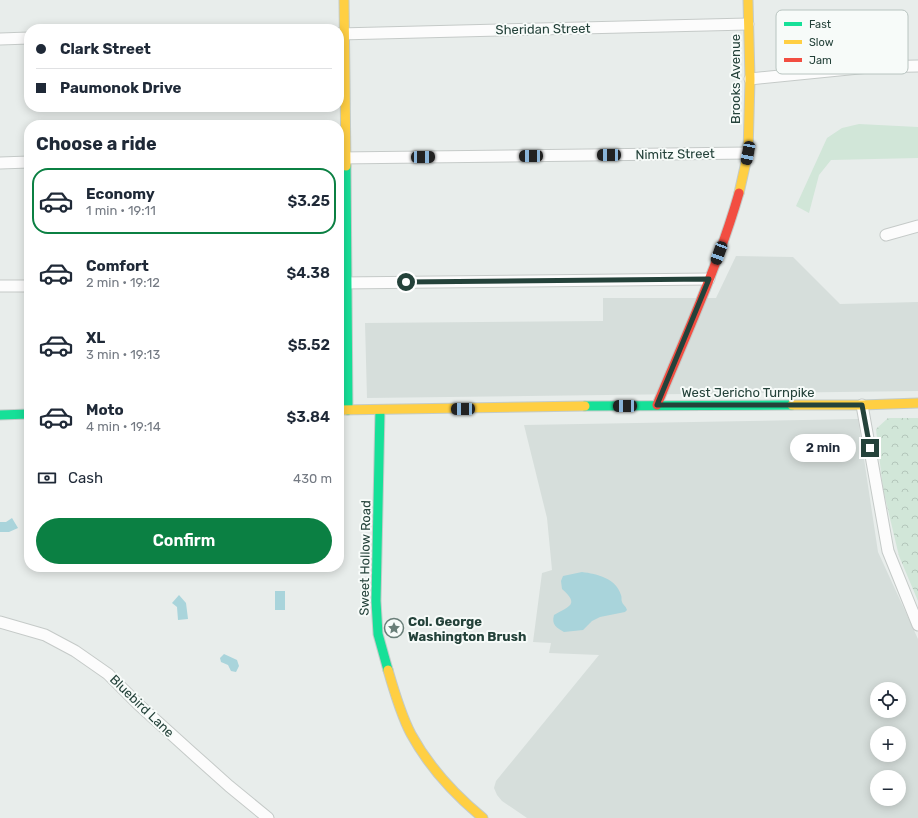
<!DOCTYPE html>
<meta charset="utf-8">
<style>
:root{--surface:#fff;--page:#f6f6f7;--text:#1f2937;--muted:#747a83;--line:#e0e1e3;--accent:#0b8043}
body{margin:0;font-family:Rubik,sans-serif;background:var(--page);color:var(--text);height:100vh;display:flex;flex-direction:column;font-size:15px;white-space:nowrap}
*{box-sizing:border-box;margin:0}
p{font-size:13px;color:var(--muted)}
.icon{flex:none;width:22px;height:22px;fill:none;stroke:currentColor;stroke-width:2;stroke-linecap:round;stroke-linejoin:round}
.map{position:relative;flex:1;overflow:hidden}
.panel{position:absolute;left:24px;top:120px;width:320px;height:452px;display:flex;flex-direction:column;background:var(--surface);border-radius:16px;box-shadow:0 2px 10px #0003}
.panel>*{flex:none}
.banner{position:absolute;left:24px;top:24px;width:320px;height:88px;border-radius:16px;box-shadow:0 2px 10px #0003;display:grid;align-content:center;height:88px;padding:0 12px;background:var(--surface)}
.buttons{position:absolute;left:870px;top:682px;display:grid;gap:8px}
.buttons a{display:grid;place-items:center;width:36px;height:36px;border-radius:50%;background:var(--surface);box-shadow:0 2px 10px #0003;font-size:20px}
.end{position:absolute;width:18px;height:18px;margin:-9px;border:5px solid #24423a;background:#fff;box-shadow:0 0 0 2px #fff}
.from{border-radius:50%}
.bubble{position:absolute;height:28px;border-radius:14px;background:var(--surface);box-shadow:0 2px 10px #0003;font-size:13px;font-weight:600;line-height:28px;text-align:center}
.car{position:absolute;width:12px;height:24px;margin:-12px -6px;border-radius:5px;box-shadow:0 0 3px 1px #0007;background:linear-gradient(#222 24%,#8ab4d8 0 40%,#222 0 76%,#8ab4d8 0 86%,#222 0)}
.banner b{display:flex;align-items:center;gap:14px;height:38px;font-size:15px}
.banner b+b{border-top:1px solid var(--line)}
.banner i{width:10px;height:10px;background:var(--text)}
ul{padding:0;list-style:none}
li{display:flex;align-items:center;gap:12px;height:66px;margin:0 8px 6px;padding:0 4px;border:2px solid transparent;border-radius:16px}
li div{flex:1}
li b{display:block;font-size:15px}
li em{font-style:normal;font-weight:600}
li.selected{border-color:var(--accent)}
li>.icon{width:36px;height:36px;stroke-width:1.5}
h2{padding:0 12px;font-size:18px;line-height:48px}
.pay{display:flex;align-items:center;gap:10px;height:44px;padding:0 12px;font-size:15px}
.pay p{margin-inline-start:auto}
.button{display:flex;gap:8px;margin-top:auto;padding:8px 12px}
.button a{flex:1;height:46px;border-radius:24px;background:var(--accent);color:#fff;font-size:16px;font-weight:600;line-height:46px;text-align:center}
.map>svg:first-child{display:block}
.built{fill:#d6dedb;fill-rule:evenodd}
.green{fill:#d1e6d8}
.forest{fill:url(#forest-crowns)}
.water{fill:#a9d4db}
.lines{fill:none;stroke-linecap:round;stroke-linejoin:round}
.street-casing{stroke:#c5cac8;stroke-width:13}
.fast-casing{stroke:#c3cbc8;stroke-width:11}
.slow-casing{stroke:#c3cbc8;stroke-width:11}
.jam-casing{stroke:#c3cbc8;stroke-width:11}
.street{stroke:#fcfcfc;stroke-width:11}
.fast{stroke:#16e098;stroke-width:9}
.slow{stroke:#ffcf43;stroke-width:9}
.jam{stroke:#f24e42;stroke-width:9}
.route{stroke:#24423a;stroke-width:5}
.labels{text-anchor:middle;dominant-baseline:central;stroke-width:4;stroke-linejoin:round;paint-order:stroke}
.street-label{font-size:13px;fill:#24423a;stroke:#f7fbf9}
.poi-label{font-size:13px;font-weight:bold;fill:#24423a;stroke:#f7fbf9;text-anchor:start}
.key{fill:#f7fbf9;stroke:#b8c4c0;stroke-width:1}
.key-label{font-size:11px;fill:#24423a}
</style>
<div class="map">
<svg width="918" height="818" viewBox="0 0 918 818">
<defs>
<pattern id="forest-crowns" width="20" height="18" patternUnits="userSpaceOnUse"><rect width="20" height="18" fill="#d1e6d8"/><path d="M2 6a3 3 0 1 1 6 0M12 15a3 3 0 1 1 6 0" fill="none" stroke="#b3c6ba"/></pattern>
</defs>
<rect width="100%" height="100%" fill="#e8edeb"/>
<g class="built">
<path d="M736,256L793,257L840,304L918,302V391L367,398L365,323L603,321V298H716Z"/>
<path d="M858,419L878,552L918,639V818H527L502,801L497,795L494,788L496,781L599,655L549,653L551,643L533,642L542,573L552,570L547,518L524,425ZM877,689H899V711H877ZM877,733H899V755H877ZM877,777H899V799H877Z"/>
</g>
<path class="green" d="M859,124L918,127V158L831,160L819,175L809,213L796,206L827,138L842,128Z"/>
<path class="forest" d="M888,418H918V601L899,556L883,489L876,429Z"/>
<g class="water">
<path d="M12,518L18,528L9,532H0V522H6Z"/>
<path d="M582,572C597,574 616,578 621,595C622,597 621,600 622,602C623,605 626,606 627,610L625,612L600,617L592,621L583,630L564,632C557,628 551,625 554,615C569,606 580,605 562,589L561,581L563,576Z"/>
<rect x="275" y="591" width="10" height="19"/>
<path d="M179,595L186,603L188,619L178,620L177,607L172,603Z"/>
<path d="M224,654L237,660L239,666L236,672L231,671L228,665L221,662L220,658Z"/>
</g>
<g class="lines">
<g class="street-casing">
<g id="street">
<path d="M339,34L748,24"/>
<path d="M0,39L29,38"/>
<path d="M750,79L869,67L918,66"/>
<path d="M339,158L748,153"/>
<path d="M0,163L29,162"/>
<path d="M886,235L918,226"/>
<path d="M340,283L709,279"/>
<path d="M0,286H29"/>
<path d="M862,405L888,551L918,625"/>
<path d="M0,622L45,635L75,651L108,674L139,705L191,752L229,786L268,818"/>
</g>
</g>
<g class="fast-casing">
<g id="fast">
<path d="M346,166L348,410"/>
<path d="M585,406L792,405"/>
<path d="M380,410L376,601L378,634L388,670"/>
<path d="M0,415L29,414"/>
</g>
</g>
<g class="slow-casing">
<g id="slow">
<path d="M344,0L346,166"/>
<path d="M739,193L748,153L750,79L748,0"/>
<path d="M792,405H862L918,403"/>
<path d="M339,410L585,406"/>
<path d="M388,670C394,691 401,715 411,734C429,767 455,795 483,818"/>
</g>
</g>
<g class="jam-casing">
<path id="jam" d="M657,405C686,335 718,266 739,193"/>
</g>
<use href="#street" class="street"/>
<use href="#fast" class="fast"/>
<use href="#slow" class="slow"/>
<use href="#jam" class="jam"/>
</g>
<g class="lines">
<path class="route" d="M406,282L709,279L657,405H862L870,448"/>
</g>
<defs>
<g id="sight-ring" transform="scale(1)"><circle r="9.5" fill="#f7fbf9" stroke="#697e78" stroke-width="1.5"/><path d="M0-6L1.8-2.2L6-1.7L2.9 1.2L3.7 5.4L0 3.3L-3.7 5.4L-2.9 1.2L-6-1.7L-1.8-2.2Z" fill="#697e78"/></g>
</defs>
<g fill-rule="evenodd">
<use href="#sight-ring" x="394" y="628"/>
</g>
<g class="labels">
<g class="street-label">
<text transform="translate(543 29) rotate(-1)">Sheridan Street</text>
<text transform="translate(735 79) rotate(-90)">Brooks Avenue</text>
<text transform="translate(675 154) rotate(-1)">Nimitz Street</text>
<text x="748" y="392">West Jericho Turnpike</text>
<text transform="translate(365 558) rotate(-89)">Sweet Hollow Road</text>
<text transform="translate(142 706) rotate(44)">Bluebird Lane</text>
</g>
<g class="poi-label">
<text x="408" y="621">Col. George<tspan x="408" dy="15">Washington Brush</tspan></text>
</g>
</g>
<rect x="776" y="10" width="132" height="64" rx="6" class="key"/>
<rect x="784" y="22" width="18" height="4" fill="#16e098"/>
<rect x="784" y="40" width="18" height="4" fill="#ffcf43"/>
<rect x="784" y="58" width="18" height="4" fill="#f24e42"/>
<g class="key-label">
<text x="809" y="28">Fast</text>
<text x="809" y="46">Slow</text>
<text x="809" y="64">Jam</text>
</g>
</svg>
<div class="buttons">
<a><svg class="icon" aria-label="locate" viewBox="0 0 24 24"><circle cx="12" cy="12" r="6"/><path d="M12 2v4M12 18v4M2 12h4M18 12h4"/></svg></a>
<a>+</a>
<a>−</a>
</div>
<i class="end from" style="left:406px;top:282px"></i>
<i class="end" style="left:870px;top:448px"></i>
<div class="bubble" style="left:790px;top:434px;width:66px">2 min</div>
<i class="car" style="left:748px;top:153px;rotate:191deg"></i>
<i class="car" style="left:609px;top:155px;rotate:270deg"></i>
<i class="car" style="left:531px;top:156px;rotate:269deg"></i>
<i class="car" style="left:423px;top:157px;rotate:89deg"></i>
<i class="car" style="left:719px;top:253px;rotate:200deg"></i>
<i class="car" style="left:625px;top:406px;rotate:269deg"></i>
<i class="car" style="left:463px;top:409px;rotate:269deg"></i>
<div class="banner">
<b><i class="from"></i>Clark Street</b>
<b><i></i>Paumonok Drive</b>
</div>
<section class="panel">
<h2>Choose a ride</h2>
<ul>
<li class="selected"><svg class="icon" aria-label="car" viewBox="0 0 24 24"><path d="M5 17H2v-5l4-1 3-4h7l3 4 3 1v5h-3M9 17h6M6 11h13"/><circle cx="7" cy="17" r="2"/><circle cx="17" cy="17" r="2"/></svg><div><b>Economy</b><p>1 min · 19:11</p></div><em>$3.25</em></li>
<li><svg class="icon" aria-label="car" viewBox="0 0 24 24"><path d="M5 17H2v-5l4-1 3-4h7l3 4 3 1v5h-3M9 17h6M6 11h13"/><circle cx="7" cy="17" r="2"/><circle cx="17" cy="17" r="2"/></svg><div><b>Comfort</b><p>2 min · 19:12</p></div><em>$4.38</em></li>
<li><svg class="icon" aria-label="car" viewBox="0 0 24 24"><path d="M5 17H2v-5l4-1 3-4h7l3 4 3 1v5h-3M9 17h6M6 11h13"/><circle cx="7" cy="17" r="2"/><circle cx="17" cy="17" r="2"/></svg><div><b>XL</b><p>3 min · 19:13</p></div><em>$5.52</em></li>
<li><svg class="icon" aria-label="car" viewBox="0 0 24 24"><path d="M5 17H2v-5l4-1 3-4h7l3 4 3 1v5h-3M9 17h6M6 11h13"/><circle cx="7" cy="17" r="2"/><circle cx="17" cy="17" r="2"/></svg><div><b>Moto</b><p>4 min · 19:14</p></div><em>$3.84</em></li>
</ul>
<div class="pay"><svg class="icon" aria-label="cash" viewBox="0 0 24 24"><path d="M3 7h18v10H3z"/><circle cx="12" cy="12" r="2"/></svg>Cash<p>430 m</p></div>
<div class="button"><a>Confirm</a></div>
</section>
</div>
